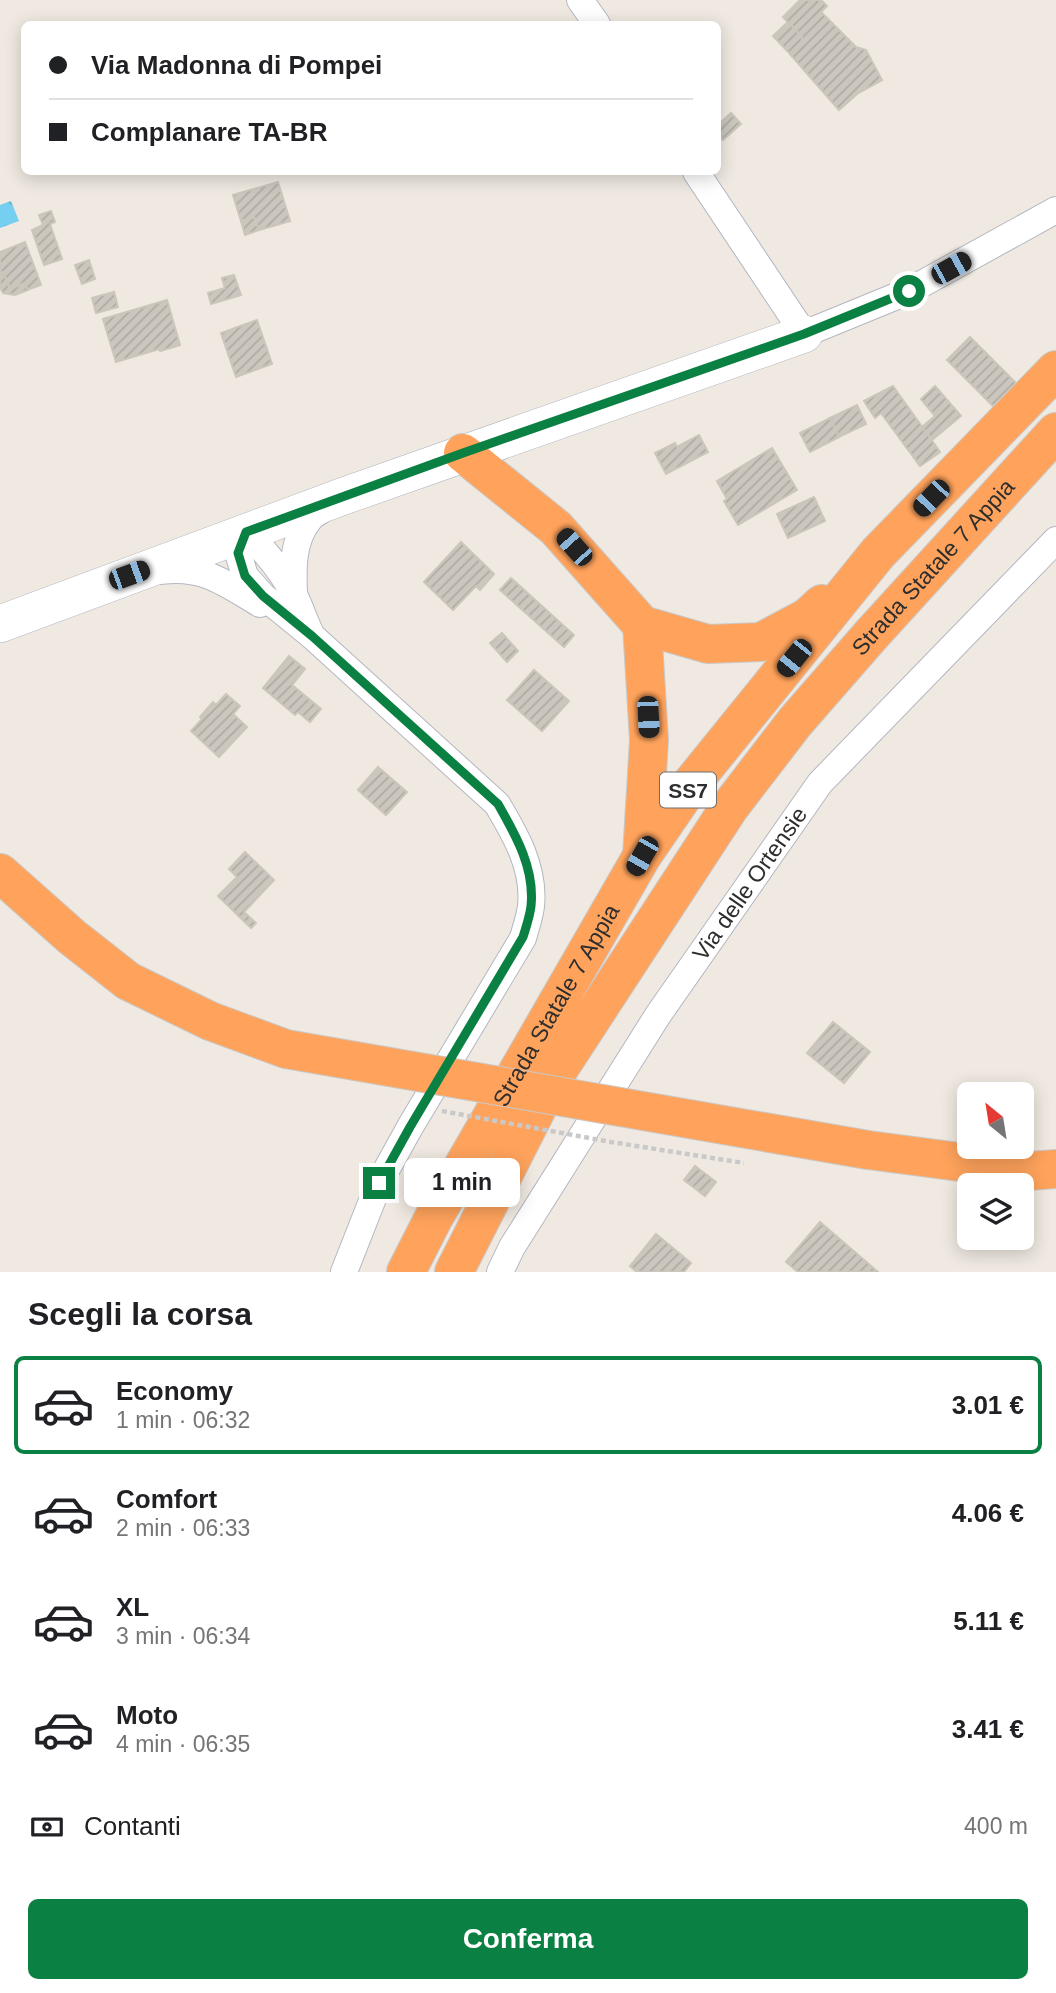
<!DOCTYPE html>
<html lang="it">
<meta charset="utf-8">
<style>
:root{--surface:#fff;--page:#f2f2f2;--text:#202124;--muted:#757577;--line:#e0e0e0;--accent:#0b8043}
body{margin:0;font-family:Helvetica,sans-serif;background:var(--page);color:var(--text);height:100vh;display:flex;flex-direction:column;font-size:26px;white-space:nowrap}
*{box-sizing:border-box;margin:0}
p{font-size:23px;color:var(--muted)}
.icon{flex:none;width:38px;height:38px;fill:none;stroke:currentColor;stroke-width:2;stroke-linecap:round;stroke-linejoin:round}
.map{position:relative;height:1272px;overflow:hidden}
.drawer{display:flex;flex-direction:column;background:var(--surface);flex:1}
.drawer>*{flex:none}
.top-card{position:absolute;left:21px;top:21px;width:700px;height:154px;border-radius:10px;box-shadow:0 4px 18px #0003;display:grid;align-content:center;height:154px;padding:0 28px;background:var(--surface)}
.needle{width:46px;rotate:330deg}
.buttons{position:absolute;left:957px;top:1082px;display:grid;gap:14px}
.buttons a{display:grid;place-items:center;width:77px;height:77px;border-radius:10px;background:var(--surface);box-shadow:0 4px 18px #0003;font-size:35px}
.end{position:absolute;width:32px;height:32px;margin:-16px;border:9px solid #0b8043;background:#fff;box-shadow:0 0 0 4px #fff}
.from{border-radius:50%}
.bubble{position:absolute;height:49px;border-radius:10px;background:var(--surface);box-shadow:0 4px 18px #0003;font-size:23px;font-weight:700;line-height:49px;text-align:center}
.car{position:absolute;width:21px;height:42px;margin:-21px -10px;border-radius:9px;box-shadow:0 0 5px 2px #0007;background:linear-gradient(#222 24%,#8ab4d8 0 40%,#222 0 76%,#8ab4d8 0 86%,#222 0)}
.top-card b{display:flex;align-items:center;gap:24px;height:66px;font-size:26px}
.top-card b+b{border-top:2px solid var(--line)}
.top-card i{width:18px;height:18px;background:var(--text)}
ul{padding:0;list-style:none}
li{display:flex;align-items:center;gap:21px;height:98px;margin:0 14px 10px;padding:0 14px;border:4px solid transparent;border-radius:10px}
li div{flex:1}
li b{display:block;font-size:26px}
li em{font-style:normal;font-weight:700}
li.current{border-color:var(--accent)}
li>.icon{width:63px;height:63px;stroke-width:1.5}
h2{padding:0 28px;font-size:32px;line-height:84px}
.pay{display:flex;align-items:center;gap:18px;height:77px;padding:0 28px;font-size:26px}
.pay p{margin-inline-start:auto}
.action{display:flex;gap:14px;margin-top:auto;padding:14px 28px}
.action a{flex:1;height:80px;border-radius:10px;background:var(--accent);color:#fff;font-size:28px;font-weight:700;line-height:80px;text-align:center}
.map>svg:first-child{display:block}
.water{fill:url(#water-ripples)}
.building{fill:url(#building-hatch);stroke:#cbc5ba;stroke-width:2}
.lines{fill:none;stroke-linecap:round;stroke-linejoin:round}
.street-casing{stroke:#b4b7c1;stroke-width:28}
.secondary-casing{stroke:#b4b7c1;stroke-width:38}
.highway-casing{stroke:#c9c9c9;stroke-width:40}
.street{stroke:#fff;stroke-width:26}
.secondary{stroke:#fff;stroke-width:37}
.highway{stroke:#ffa35c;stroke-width:38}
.highway-bridge-casing{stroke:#c9c9c9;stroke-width:40;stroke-linecap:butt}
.path-bridge{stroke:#c9c9c9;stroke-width:4.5;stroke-dasharray:5 3.5;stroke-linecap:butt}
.highway-bridge{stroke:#ffa35c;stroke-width:38}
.route{stroke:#0b8043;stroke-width:9}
.labels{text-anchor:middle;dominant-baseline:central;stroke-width:7;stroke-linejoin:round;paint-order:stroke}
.shield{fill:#fff;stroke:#6d6d6d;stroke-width:2}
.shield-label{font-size:21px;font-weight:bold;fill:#2e2e2e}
.street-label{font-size:23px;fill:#2e2e2e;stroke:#fff}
</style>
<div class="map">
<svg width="1056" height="1272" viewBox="0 0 1056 1272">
<defs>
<pattern id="water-ripples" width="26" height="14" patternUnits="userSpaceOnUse" patternTransform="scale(1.75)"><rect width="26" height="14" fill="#75cff0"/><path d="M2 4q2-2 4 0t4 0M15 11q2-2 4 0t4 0" fill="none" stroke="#66b2ce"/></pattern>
<pattern id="building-hatch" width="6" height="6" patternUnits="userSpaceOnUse" patternTransform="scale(1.75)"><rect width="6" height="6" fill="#cbc7bf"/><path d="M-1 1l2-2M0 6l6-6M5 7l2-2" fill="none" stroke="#afaba4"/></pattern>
</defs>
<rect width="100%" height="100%" fill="#efe9e1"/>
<path class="water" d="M11,201L19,221L0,228V205Z"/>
<g class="building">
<path d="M800,0H821L827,6L821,12L856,47L866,50L882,80L857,94L839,110L790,54L801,45L802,37L783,17Z"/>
<path d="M788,22L802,37L801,45L790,54L773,36Z"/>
<path d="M731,113L741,124L723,140L718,134V120L720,123Z"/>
<path d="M278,182L290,221L259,230L254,217L241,221L233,195Z"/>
<path d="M51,211L55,222L50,224L62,259L44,265L32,230L43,225L39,215Z"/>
<path d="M254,217L259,230L245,235L241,221Z"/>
<path d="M25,242L41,285L27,290L25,283L10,289L3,272L0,273V252Z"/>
<path d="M89,260L95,279L82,284L75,265Z"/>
<path d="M3,272L10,289L25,283L28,290L15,295L3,293L0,287V273Z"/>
<path d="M234,275L241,295L211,304L208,293L225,288L222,278Z"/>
<path d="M114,292L118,307L96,313L92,298Z"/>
<path d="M167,300L180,345L160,351L159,349L116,362L103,319Z"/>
<path d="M257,320L272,364L236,377L221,333Z"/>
<path d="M970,337L1016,383L993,406L947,360Z"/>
<path d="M893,386L940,452L920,466L881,413L875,418L864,401Z"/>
<path d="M935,386L961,416L932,440L922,427L935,416L921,399Z"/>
<path d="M857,405L866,424L839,437L830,418Z"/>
<path d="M830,418L839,437L810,452L800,433Z"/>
<path d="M699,435L708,452L666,474L655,453L675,443L677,447Z"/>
<path d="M772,448L797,490L738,525L724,501L727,499L717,481Z"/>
<path d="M814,497L825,521L788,538L777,514Z"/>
<path d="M461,542L494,574L480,590L476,586L453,610L424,582Z"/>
<path d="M511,578L574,635L564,647L500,590Z"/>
<path d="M502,633L518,651L507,662L490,643Z"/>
<path d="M289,656L305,669L292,685L321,709L310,722L298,712L295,715L263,688Z"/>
<path d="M534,670L569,701L542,731L507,700Z"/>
<path d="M226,694L240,706L233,714L247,727L219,757L191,731L202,719L200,717L213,702L216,705Z"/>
<path d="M378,767L407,792L386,815L358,790Z"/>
<path d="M245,852L274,880L244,912L256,923L251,928L218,896L237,877L229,869Z"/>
<path d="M833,1022L870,1052L844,1083L807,1053Z"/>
<path d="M695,1166L716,1182L705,1196L684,1180Z"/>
<path d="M820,1222L878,1272H798L786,1262Z"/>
<path d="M656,1234L691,1263L684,1272H637L630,1266Z"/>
</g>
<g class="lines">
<g class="street-casing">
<g id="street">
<path d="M580,0L597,24"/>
<path d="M696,172L804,334L909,291L1056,210"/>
<path d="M161,571C203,565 225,583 260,604"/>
<path d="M294,594C293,569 292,541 309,520C313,514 321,511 326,507"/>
<path d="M312,636C305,623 301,608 294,595C283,571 264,550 246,532L238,553L245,576L263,596L312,636L497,804C515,834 535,868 531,906C530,916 526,927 523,938L410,1127L379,1183L344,1272"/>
<path id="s1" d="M500,1272L512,1247L658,1015L820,783L1056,540"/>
</g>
</g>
<g class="secondary-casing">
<path id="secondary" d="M0,624L341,497L804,334"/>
</g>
<g class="highway-casing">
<g id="highway">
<path d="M463,453L556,528L642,625L708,644L761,642L808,617L822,604"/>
<path d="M642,856L649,740L642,625"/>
<path d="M0,873L72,937L128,981L210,1021L286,1049"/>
<path d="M868,1150L1029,1171L1056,1169"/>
<path id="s2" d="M406,1272L434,1217L642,856L692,783L878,553L1056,370"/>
<path id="s3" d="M454,1272L551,1081L729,808L795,722L871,635L1056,432"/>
</g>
</g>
<use href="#street" class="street"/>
<use href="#secondary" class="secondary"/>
<use href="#highway" class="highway"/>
<g class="highway-bridge-casing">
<path id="highway-bridge" d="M286,1049L868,1150"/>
</g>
<path class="path-bridge" d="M442,1111L611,1142L744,1163"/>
<use href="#highway-bridge" class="highway-bridge"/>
</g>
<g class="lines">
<path class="route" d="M379,1183L410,1127L523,937C526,927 530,916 531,906C535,868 515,834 498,804L312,636L263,596L245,576L238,553L246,532L463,453L804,334L909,291"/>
</g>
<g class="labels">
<rect class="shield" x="660" y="772.5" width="56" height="35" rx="5"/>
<g class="shield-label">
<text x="688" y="790">SS7</text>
</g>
<g class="street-label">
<text stroke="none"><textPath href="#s3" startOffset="856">Strada Statale 7 Appia</textPath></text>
<text stroke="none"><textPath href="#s1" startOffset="462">Via delle Ortensie</textPath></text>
<text stroke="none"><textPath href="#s2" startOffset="306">Strada Statale 7 Appia</textPath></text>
</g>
</g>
</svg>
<div class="buttons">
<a><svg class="needle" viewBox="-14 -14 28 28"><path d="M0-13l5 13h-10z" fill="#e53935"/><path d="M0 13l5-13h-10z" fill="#757577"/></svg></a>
<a><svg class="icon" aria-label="layers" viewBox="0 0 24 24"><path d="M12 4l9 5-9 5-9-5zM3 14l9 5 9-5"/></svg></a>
</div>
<i class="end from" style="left:909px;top:291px"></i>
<i class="end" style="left:379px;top:1183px"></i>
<div class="bubble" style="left:404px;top:1158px;width:116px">1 min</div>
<i class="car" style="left:951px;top:268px;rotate:61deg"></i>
<i class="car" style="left:931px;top:498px;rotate:224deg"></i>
<i class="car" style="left:574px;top:547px;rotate:318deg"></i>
<i class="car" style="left:129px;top:575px;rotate:70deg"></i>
<i class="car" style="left:794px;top:658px;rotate:219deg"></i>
<i class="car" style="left:648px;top:717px;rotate:177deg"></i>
<i class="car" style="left:642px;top:856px;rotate:210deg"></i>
<div class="top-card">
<b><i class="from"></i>Via Madonna di Pompei</b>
<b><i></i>Complanare TA-BR</b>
</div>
</div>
<section class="drawer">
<h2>Scegli la corsa</h2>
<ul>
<li class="current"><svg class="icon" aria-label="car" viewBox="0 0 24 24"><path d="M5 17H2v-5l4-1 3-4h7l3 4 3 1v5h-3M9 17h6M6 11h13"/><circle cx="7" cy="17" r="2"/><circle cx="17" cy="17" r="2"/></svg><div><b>Economy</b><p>1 min · 06:32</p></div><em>3.01 €</em></li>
<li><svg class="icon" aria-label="car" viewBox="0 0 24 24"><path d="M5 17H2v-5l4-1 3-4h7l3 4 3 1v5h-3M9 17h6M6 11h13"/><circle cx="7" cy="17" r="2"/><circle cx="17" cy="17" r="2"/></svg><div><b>Comfort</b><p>2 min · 06:33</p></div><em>4.06 €</em></li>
<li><svg class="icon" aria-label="car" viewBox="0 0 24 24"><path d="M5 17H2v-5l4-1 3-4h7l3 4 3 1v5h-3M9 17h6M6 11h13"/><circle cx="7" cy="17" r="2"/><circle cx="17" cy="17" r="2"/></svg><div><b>XL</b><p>3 min · 06:34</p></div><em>5.11 €</em></li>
<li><svg class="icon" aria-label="car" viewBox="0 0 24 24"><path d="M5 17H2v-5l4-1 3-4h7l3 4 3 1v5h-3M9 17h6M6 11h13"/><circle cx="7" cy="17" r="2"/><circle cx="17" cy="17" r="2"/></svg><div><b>Moto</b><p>4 min · 06:35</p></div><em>3.41 €</em></li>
</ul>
<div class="pay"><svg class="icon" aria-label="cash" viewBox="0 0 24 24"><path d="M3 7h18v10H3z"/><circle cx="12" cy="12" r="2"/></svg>Contanti<p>400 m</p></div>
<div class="action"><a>Conferma</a></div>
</section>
